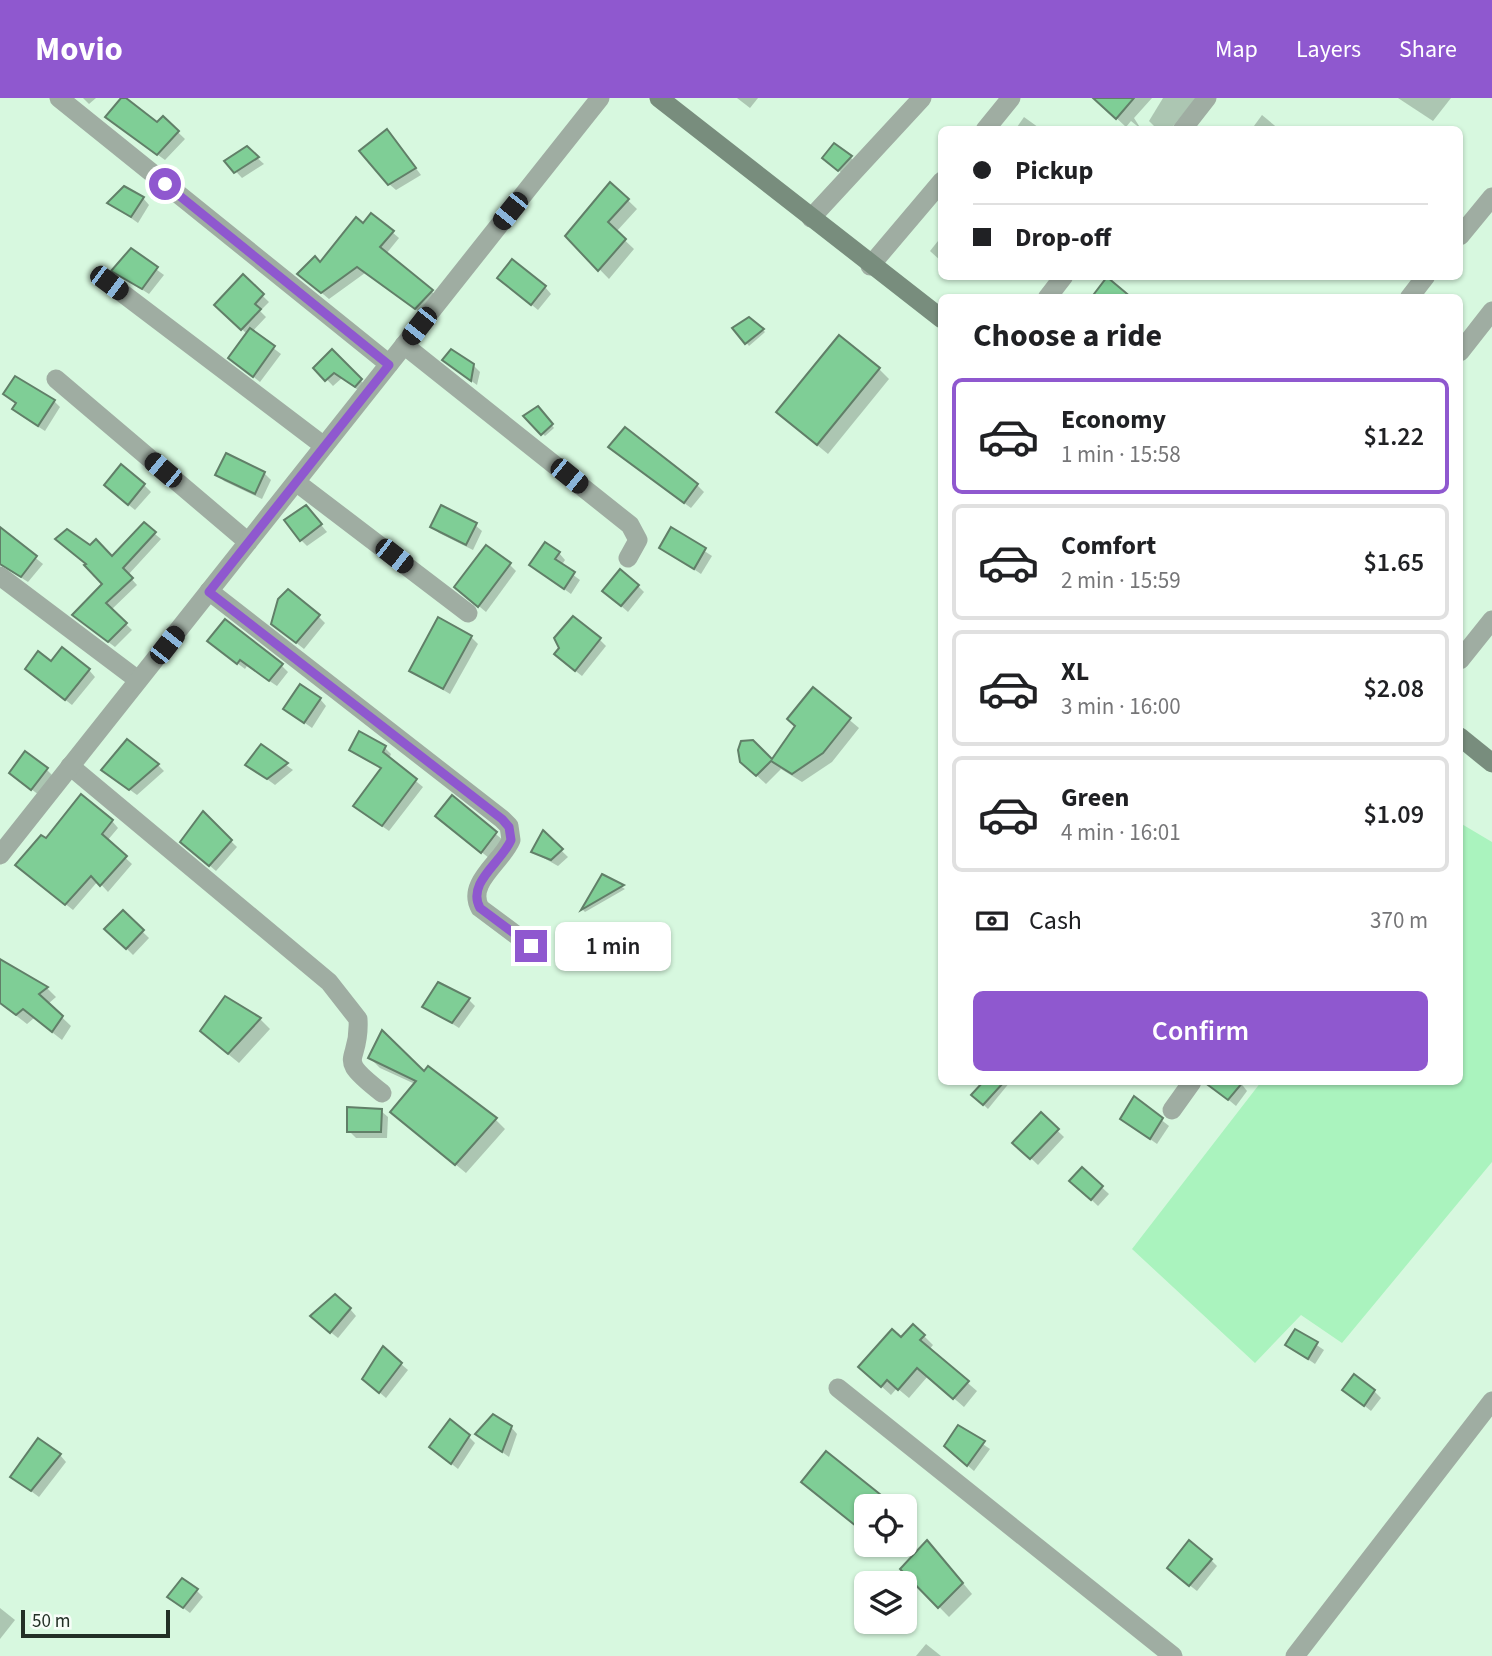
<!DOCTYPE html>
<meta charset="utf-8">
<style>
:root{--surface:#fff;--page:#f6f6f6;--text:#202124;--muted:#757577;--line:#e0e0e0;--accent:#8f58cf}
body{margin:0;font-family:"Source Sans 3",sans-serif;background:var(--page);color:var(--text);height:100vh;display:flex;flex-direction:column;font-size:26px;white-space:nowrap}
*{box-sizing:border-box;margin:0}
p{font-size:23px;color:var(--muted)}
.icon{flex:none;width:38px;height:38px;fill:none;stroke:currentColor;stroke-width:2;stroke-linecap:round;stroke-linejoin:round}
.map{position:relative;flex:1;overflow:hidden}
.side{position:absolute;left:938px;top:196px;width:525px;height:791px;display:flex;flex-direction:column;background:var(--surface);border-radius:10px;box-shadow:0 2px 5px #0004}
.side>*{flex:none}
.top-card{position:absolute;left:938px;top:28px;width:525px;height:154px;border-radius:10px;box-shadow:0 2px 5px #0004;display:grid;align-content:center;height:154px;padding:0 35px;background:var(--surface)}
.controls{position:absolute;left:854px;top:1396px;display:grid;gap:14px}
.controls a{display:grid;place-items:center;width:63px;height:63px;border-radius:10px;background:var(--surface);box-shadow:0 2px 5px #0004;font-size:35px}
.scale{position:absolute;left:21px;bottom:18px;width:149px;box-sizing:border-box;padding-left:7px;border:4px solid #222f25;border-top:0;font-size:19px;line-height:24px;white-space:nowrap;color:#222f25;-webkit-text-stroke:5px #f7fdf8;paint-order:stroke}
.end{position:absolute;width:32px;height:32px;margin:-16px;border:9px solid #8f58cf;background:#fff;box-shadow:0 0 0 4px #fff}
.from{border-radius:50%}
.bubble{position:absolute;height:49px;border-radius:10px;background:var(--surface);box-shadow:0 2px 5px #0004;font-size:23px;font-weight:600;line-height:49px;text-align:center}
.car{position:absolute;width:21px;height:42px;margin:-21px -10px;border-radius:9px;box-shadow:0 0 5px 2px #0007;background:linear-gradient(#222 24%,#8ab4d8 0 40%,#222 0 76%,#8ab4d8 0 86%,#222 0)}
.top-card b{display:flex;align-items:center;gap:24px;height:66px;font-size:26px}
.top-card b+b{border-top:2px solid var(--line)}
.top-card i{width:18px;height:18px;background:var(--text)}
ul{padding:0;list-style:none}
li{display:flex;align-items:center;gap:21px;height:116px;margin:0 14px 10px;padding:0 21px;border:4px solid var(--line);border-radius:10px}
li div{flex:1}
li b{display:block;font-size:26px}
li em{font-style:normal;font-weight:600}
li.on{border-color:var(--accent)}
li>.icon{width:63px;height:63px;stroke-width:1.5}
h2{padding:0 35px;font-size:32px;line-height:84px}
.pay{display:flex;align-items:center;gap:18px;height:77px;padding:0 35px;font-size:26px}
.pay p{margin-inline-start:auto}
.primary-button{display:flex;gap:14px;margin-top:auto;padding:14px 35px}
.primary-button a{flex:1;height:80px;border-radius:10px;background:var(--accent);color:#fff;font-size:28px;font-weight:600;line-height:80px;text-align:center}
header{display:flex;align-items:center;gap:42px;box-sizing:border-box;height:98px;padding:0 35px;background:var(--accent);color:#fff}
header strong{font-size:33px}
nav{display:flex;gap:38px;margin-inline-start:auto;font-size:24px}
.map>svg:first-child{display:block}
.green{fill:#aaf3be}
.shadow{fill:#0003}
.building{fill:#7fce96;stroke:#617f68;stroke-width:2}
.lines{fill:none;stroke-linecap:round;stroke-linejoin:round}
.minor{stroke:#9fada2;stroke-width:19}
.tertiary{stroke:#9fada2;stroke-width:19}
.secondary{stroke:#788d7d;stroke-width:19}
.route{stroke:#8f58cf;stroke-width:9}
</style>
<header>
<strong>Movio</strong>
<nav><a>Map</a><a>Layers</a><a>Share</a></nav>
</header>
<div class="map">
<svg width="1492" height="1558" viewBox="0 0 1492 1558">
<rect width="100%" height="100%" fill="#d7f8df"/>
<path class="green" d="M1460,725L1492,744V1064L1342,1245L1301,1217L1255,1265L1132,1151L1261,984H1460Z"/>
<g class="shadow">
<path d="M83,0H96L89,6Z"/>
<path d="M123,0L157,26L163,20L185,41L165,62L114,25Z"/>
<path d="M737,0H758L750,10Z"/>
<path d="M1104,0H1152L1134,20L1141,31L1131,23L1126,29L1111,15Z"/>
<path d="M1163,0H1196L1170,32H1158L1149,23Z"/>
<path d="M1398,0H1451L1433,23Z"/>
<path d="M1262,17L1280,32H1251Z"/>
<path d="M1024,19L1042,32H1015Z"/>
<path d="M393,40L421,77L396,92L389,86Z"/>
<path d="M246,50L264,66L242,80L226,63Z"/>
<path d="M850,59L857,66L846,78L831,67Z"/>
<path d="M611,86L637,111L616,134L634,151L609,181L567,138Z"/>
<path d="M143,100L149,107L138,125L110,105Z"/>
<path d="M363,128L392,134L399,140L386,156L438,199L422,216L365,175L329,201L306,182Z"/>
<path d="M942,138V164L930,153Z"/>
<path d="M131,153L164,177L149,196L113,173Z"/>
<path d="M243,179L269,204L260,213L266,219L252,234L281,256L260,284L237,266L247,236L217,207Z"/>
<path d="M499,180L545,189L551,196L538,212Z"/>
<path d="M735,230L763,232L765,234L749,248Z"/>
<path d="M332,254L367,289L362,295L342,280L333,288L316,270Z"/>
<path d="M473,267L480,274L477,287L451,268Z"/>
<path d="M879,271L889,281L828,356L789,324Z"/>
<path d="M5,296L54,303L60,309L45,333L20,317L14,311L17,306Z"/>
<path d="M540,313L554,330L545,338L525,318Z"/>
<path d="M617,356L697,387L704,394L691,410Z"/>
<path d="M264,375L271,382L262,401L224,383L217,376Z"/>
<path d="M144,387L151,394L135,412L113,394Z"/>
<path d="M312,416L327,434L307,448L301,442Z"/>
<path d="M144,427L161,441L128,477L137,487L111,512L132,532L115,549L80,523L104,486L90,449L112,461Z"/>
<path d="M475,427L482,433L473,452L439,435L432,429Z"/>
<path d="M1,432L43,466L28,484L0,466Z"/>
<path d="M672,432L712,458L701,476L661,449Z"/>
<path d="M559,455L565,462L561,468L580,482L571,496L531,467Z"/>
<path d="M510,467L516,473L486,514L463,495Z"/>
<path d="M638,488L644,494L628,514L611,499Z"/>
<path d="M318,518L325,525L304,551L280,532Z"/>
<path d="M471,539L478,546L450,596L411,573Z"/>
<path d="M600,542L606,548L582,578L563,563Z"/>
<path d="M216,549L281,567L288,574L277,588L247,568L245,571Z"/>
<path d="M51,566L89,572L95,579L72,607L33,577Z"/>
<path d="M814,592L859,630L832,664L802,684L781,671L766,686L752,673L742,644L773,664L797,628Z"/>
<path d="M320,601L326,608L312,630L285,611Z"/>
<path d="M261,649L293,672L275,687L248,667Z"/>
<path d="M385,650L391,656L389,661L423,689L389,733L362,714L382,672L351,651Z"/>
<path d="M158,667L164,673L137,697L103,672Z"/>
<path d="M46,671L53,678L39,697L18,681Z"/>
<path d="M452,700L503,742L489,760L444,724Z"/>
<path d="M203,716L237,749L216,773L189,750Z"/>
<path d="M112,723L118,730L107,743L132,766L108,794L98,783L73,812L24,773L46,743Z"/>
<path d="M543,735L568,759L558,768L533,754Z"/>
<path d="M603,778L625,791L585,814L583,812Z"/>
<path d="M123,815L149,840L133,857L107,831Z"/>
<path d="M2,865L47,890L56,899L48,906L71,928L62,942L34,920L27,926L0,905Z"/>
<path d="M469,902L475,908L459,930L424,908Z"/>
<path d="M260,921L270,931L239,965L212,943Z"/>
<path d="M370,960L424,975L495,1021L505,1031L466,1075L392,1014L415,986L380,970Z"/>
<path d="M983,984H1010L988,1011L973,997Z"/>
<path d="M1207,984H1240L1247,993L1236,1008Z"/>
<path d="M1135,1001L1169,1028L1157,1046L1122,1021Z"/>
<path d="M381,1013L388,1019L387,1040H356L349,1033Z"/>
<path d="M1041,1017L1064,1039L1038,1067L1015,1045Z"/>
<path d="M1082,1071L1109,1096L1098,1108L1072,1083Z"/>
<path d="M350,1211L356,1218L338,1240L319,1225Z"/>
<path d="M1296,1233L1324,1252L1315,1266L1287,1247Z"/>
<path d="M924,1238L933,1247L929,1252L977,1293L964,1309L928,1278L909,1300L897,1290L891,1297L870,1278L902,1241Z"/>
<path d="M401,1266L408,1272L386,1300L371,1287Z"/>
<path d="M1345,1292L1374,1293L1381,1300L1371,1313Z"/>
<path d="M511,1329L517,1336L509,1359L477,1336Z"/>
<path d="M959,1330L990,1351L974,1373L953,1355Z"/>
<path d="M468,1338L475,1345L458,1371L438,1355Z"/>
<path d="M60,1357L66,1364L39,1399L12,1379Z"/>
<path d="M938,1455L972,1496L949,1519L902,1471Z"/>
<path d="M1211,1462L1217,1468L1197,1493L1175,1476Z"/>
<path d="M196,1492L203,1499L190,1515L169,1499Z"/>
<path d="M0,1510L15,1522L0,1541Z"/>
<path d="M926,1546L941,1558H916Z"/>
</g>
<g class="building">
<path d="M121,0H126L157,24L163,18L179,33L157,57L105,19Z"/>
<path d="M1093,0H1134L1116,21Z"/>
<path d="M387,31L416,70L388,87L359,53Z"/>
<path d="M834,45L852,58L838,73L822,60Z"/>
<path d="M247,48L259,59L234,75L224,63Z"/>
<path d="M610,84L629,101L608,124L626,141L598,173L565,138Z"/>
<path d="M124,88L144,99L131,119L107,105Z"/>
<path d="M371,115L394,133L380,149L433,192L415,211L357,169L321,195L297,176L315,158L320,164L356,119L363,125Z"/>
<path d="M131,150L158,169L142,191L111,173Z"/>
<path d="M512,161L546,188L531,207L497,180Z"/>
<path d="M243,176L264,196L255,206L261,211L241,232L214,207Z"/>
<path d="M1107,179L1132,200H1091Z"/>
<path d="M749,219L764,231L745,246L732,230Z"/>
<path d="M250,230L275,248L253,279L228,260Z"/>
<path d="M839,237L880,270L817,347L776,314Z"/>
<path d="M332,251L362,281L355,289L334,275L325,283L313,270Z"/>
<path d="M451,251L474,266L471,283L442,262Z"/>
<path d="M15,278L55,302L38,328L12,311L16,305L3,296Z"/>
<path d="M538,308L553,326L541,337L523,318Z"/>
<path d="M625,329L698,386L684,405L608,349Z"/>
<path d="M226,355L265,374L255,396L215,377Z"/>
<path d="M121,366L145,386L128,407L104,387Z"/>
<path d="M306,407L322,426L300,443L284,422Z"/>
<path d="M441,407L477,425L466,447L430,429Z"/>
<path d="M144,424L156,434L123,470L133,480L106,505L127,525L108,544L72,517L102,486L84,467L86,466L55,441L67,431L90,447L96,441L112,458Z"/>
<path d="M0,429L37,458L21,479L0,466Z"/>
<path d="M671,429L706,450L694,471L659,450Z"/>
<path d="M545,444L560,454L555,461L575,474L564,491L529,467Z"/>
<path d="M486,447L511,465L478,509L454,489Z"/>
<path d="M620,471L639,487L621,508L602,493Z"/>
<path d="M288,491L320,517L296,545L271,526L278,501Z"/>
<path d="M573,518L601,540L575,573L554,556L559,550L554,540Z"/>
<path d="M438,519L472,538L443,591L409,573Z"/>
<path d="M225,521L283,566L269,583L240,562L237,566L207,543Z"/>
<path d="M62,549L90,571L65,602L25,571L38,553L51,563Z"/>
<path d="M300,586L321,600L304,625L283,611Z"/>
<path d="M813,589L851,620L823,655L792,676L771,663L756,678L740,664L738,652L741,643L753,642L772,661L795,628L787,621Z"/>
<path d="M359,633L386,648L383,654L417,681L382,728L353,708L381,670L349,652Z"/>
<path d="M127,641L159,666L129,692L101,672Z"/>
<path d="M261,646L288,665L267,681L245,667Z"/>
<path d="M25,653L48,670L31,692L9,675Z"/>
<path d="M81,696L113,722L102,736L127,758L100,788L91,778L65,807L15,767L41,737L46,740Z"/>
<path d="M452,697L497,734L481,755L435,718Z"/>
<path d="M203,713L232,742L209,768L180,744Z"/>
<path d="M543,732L563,751L551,762L531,754Z"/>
<path d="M602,776L624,787L581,812Z"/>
<path d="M123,812L144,832L126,851L104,831Z"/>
<path d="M0,861L48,889L39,896L63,918L52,934L23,911L16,917L0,905Z"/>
<path d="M438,884L470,900L452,925L422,909Z"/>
<path d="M225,898L261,920L228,956L200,933Z"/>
<path d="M382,932L424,973L428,968L497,1020L455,1067L390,1014L416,983L368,960Z"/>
<path d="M983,984H1004L983,1007L971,997Z"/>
<path d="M1204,984H1243L1228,1002Z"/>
<path d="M1134,998L1163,1020L1150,1041L1120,1021Z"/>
<path d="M347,1009L382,1011L381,1034H347Z"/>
<path d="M1041,1014L1059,1031L1030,1061L1012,1045Z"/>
<path d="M1082,1069L1103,1088L1091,1102L1069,1083Z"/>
<path d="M335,1196L351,1210L330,1235L310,1218Z"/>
<path d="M913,1226L925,1237L920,1242L969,1283L953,1301L917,1270L898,1292L887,1282L881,1289L858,1269L892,1231L901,1239Z"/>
<path d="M1295,1231L1318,1244L1308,1261L1285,1247Z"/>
<path d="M383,1248L402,1265L379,1295L362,1281Z"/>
<path d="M1354,1276L1375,1292L1364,1308L1342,1292Z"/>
<path d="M493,1316L512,1328L502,1354L475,1336Z"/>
<path d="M450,1321L470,1337L451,1366L429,1349Z"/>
<path d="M958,1327L985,1343L967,1368L944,1348Z"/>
<path d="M38,1340L61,1356L31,1393L10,1379Z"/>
<path d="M826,1353L896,1409H866V1436L801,1384Z"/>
<path d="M927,1442L963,1485L938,1510L900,1471Z"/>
<path d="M1189,1442L1212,1461L1189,1488L1167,1470Z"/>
<path d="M182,1480L198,1491L183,1510L167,1499Z"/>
</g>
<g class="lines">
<g class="minor">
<path d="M59,0L389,266"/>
<path d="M985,32L1011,0"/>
<path d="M1182,32L1207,0"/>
<path d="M811,120L922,0"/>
<path d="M1460,138L1492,99"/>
<path d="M870,168L942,83"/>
<path d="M109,185L324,348"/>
<path d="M1047,200L1064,178"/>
<path d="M1409,200L1426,178"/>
<path d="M404,247L630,427L638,442L628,460"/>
<path d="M1460,254L1492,213"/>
<path d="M56,281L248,444"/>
<path d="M296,384L468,515"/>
<path d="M0,478L138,582"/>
<path d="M209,493L502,721L509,728L511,742C502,764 466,785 480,810L531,848"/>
<path d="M1460,562L1492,522"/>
<path d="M70,668L329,884L358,921C361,968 332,956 382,995"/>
<path d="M1172,1012L1192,984"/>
<path d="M838,1290L1173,1558"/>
<path d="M1295,1558L1492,1303"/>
</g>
<path class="tertiary" d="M0,757L600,0"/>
<g class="secondary">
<path d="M659,0L942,221"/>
<path d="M1460,639L1492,665"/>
</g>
</g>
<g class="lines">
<path class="route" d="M165,86L389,267L209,494L502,721L509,729L511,742C502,764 466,785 480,810L531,848"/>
</g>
</svg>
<div class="controls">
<a><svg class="icon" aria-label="locate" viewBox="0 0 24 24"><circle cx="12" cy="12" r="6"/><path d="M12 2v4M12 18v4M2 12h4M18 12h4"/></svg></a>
<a><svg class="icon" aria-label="layers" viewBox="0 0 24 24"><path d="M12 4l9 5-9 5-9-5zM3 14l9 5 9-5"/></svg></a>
</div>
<div class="scale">50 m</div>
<i class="end from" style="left:165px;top:86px"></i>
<i class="end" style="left:531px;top:848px"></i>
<div class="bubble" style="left:555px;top:824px;width:116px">1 min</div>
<i class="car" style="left:510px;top:113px;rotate:219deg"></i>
<i class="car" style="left:109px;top:185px;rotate:127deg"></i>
<i class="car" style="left:419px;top:228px;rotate:218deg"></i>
<i class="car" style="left:163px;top:372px;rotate:310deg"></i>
<i class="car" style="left:569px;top:378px;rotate:129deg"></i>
<i class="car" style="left:394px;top:458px;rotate:128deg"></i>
<i class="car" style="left:167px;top:547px;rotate:38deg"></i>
<div class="top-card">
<b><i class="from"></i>Pickup</b>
<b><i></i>Drop-off</b>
</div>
<section class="side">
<h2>Choose a ride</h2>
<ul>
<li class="on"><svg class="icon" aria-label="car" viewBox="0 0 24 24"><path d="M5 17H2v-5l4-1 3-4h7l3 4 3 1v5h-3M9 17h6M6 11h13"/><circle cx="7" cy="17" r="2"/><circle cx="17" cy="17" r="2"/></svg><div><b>Economy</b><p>1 min · 15:58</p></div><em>$1.22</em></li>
<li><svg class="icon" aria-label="car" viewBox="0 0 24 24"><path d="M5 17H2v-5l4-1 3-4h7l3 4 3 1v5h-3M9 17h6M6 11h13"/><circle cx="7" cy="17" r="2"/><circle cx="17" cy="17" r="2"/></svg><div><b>Comfort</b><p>2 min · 15:59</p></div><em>$1.65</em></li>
<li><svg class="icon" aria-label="car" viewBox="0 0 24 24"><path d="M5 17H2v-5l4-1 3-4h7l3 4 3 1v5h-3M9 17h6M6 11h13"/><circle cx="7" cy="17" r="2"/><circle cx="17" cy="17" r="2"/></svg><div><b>XL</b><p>3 min · 16:00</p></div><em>$2.08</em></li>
<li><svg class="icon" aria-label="car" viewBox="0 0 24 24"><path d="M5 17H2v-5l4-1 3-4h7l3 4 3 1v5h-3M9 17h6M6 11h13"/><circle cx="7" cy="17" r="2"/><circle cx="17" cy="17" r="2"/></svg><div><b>Green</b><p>4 min · 16:01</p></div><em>$1.09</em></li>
</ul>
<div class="pay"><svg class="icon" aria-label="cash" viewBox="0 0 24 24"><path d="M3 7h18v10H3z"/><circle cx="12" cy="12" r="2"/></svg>Cash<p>370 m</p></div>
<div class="primary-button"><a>Confirm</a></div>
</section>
</div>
